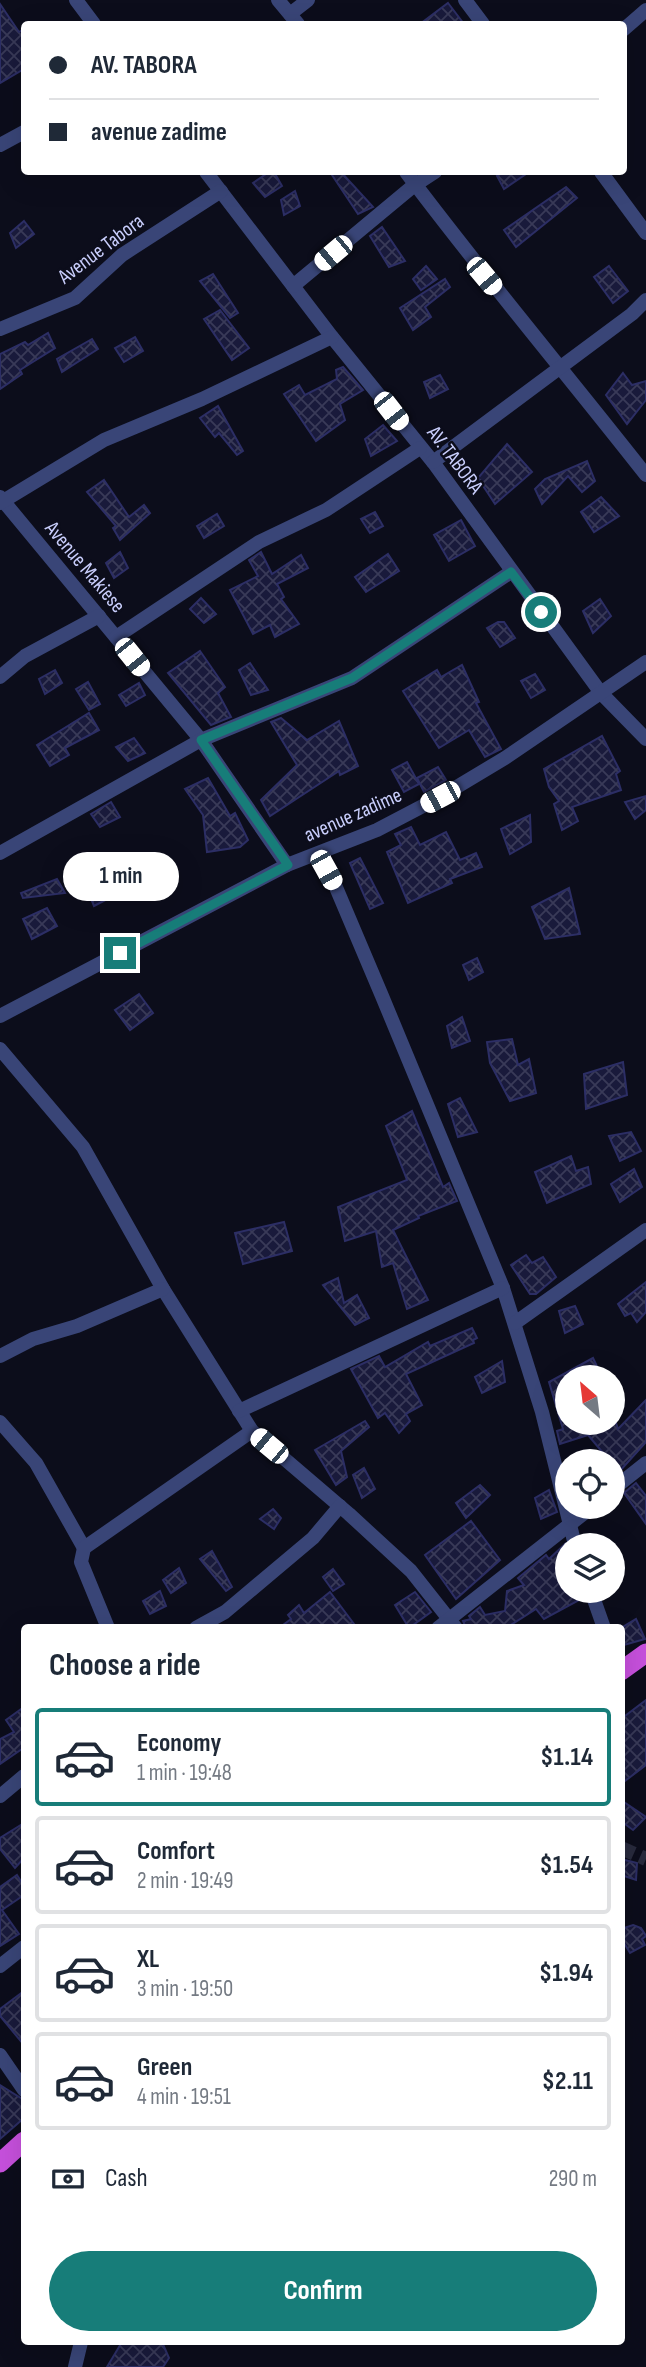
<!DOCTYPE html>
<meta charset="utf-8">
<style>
:root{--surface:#fff;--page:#f2f2f3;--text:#1f2937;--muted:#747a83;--line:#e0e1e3;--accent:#177d79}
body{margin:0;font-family:"Sofia Sans Condensed",sans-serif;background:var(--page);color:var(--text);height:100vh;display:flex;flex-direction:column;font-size:26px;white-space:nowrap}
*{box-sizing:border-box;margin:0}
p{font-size:23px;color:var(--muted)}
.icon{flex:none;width:38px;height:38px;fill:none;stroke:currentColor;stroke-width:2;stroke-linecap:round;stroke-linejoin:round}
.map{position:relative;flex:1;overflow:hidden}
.panel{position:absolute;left:21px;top:1624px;width:604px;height:721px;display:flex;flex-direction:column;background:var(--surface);border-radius:7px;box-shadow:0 7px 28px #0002}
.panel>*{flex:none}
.banner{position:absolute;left:21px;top:21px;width:606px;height:154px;border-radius:7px;box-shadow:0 7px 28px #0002;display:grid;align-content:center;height:154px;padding:0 28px;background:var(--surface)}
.needle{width:46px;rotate:332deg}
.fabs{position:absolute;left:555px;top:1365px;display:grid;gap:14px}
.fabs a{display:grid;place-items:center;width:70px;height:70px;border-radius:50%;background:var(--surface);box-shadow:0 7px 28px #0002;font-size:35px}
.end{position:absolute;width:32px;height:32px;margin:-16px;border:9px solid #177d79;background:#fff;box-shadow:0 0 0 4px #fff}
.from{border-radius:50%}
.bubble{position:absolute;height:49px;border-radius:24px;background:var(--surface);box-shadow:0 7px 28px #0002;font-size:23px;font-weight:700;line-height:49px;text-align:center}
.car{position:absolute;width:21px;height:42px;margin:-21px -10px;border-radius:9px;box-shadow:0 0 5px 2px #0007;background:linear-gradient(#fff 24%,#345 0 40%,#fff 0 76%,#345 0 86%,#fff 0)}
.banner b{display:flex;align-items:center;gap:24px;height:66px;font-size:26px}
.banner b+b{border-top:2px solid var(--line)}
.banner i{width:18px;height:18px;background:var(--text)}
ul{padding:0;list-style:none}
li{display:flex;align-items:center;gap:21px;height:98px;margin:0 14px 10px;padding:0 14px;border:4px solid var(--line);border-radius:7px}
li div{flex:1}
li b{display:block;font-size:26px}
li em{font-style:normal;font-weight:700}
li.selected{border-color:var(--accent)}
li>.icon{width:63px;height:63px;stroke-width:1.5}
h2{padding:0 28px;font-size:32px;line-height:84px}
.pay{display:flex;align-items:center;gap:18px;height:77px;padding:0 28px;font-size:26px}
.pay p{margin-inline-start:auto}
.action{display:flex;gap:14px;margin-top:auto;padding:14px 28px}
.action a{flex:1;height:80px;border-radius:42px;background:var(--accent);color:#fff;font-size:28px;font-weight:700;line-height:80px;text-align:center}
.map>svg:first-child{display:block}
.building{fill:url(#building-cross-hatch);stroke:#2c2e65;stroke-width:2}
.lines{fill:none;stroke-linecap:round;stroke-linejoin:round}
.tertiary-tunnel{stroke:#282a3d;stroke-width:14;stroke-dasharray:14 7;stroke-linecap:butt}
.minor{stroke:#394577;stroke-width:14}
.trunk{stroke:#c650dc;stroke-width:19}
.route{stroke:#177d79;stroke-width:9}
.labels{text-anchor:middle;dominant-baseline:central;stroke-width:5;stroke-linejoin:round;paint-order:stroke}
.street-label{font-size:21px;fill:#c9cefc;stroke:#0c0d1b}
</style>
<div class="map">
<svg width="646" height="2367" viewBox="0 0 646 2367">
<defs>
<pattern id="building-cross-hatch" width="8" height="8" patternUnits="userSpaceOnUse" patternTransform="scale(1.75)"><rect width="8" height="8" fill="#191a3b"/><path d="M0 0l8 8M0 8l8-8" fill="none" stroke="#393a58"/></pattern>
</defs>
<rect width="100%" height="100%" fill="#0c0d1b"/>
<g class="building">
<path d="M448,3L464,24H420Z"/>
<path d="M0,4L19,32L24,29V69L0,83Z"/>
<path d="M269,172H274L282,186L265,197L253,183Z"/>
<path d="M330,172H341L373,207L358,214Z"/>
<path d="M504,172H529L504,189L497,176Z"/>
<path d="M566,187L577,198L516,247L504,230Z"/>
<path d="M295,191L300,206L284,215L281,200Z"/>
<path d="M24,221L34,234L16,248L10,233Z"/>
<path d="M382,227L405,261L389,267L370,236Z"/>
<path d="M426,266L437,279L421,290L413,279Z"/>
<path d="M609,266L628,291L613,303L594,277Z"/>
<path d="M213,274L238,313L230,318L200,281Z"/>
<path d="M445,279L450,287L425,307L431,317L413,330L400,308Z"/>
<path d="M220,310L249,348L232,360L204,319Z"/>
<path d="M48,333L55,348L20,370L22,374L0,389V354L25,342L28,345Z"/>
<path d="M135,337L143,351L124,362L115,348Z"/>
<path d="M92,339L98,349L62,372L57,359Z"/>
<path d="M343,367L363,390L340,404L345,420L316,441L284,394L299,385L305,395L337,379L336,370Z"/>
<path d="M623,373L632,385L646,381V400L627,424L606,395Z"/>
<path d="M440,375L448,389L430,398L424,382Z"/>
<path d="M218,406L243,451L237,455L219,433L215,437L200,418Z"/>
<path d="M383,425L397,441L371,456L365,439Z"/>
<path d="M507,444L532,472L495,504L478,478Z"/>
<path d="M587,461L595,481L582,492L568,476L542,504L535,489L545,479Z"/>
<path d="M104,480L129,517L144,505L150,513L120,540L113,528L116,526L87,492Z"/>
<path d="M601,497L619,516L594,532L581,512Z"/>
<path d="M375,512L383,526L370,533L361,519Z"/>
<path d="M217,514L224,526L204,538L197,526Z"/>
<path d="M461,520L475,546L449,561L434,535Z"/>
<path d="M120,552L128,568L114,578L106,563Z"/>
<path d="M261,552L272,574L301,555L308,568L277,584L284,597L281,599L299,624L275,637L270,625L253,634L230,590L258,576L249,560Z"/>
<path d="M388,554L399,571L366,592L355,577Z"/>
<path d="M201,598L216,614L204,623L190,609Z"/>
<path d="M600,599L611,616L593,633L583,611Z"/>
<path d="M498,622H504L515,638L500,647L487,628Z"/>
<path d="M200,651L225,687L218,693L231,717L211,725L168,673Z"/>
<path d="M250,663L268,690L251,695L239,670Z"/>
<path d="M462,665L479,702L476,703L501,749L485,757L469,730L439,748L403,691L437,670L441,677Z"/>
<path d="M55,670L62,683L45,694L39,679Z"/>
<path d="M535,674L545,690L531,698L521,681Z"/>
<path d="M88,682L100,704L89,710L76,689Z"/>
<path d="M139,683L145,695L126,706L119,695Z"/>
<path d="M89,713L99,730L65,748L69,755L50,766L37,745Z"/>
<path d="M281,718L307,740L339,721L358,766L340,775L339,771L270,816L261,800L297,765L271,722Z"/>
<path d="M602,736L620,771L616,774L621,790L572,807L578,821L562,830L554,804L559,801L549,787L544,769Z"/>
<path d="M134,738L145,753L128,761L116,747Z"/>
<path d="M407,762L419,784L404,792L392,770Z"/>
<path d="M438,767L446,780L424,792L417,778Z"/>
<path d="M208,778L230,816L235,813L248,840L240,847L207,852L203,815L185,789Z"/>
<path d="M646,796V810L635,819L625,802Z"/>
<path d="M111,802L120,817L100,827L91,814Z"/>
<path d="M530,815L531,842L510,854L501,829Z"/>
<path d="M411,827L420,845L446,832L460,860L476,853L482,867L450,879L452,883L408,903L387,852L401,845L395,834Z"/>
<path d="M360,858L383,903L370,909L350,863Z"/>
<path d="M107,873L115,895L94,906L85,884Z"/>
<path d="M57,879L65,893L23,898L21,893Z"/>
<path d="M569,888L580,934L545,939L532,907Z"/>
<path d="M47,908L57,926L32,939L23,919Z"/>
<path d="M477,958L483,972L469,980L463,965Z"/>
<path d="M139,994L153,1013L130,1030L115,1010Z"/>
<path d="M462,1017L470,1041L452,1048L447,1026Z"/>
<path d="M512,1039L518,1065L529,1059L536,1093L510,1101L490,1063L487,1042Z"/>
<path d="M623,1062L627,1095L586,1109L584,1074Z"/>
<path d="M460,1098L477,1132L458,1137L448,1104Z"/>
<path d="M412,1111L443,1187L449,1183L457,1201L418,1216L419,1218L393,1230L428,1300L407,1309L393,1263L382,1267L376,1231L345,1241L338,1207L407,1180L386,1126Z"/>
<path d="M631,1132L641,1151L620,1161L609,1136Z"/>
<path d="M571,1156L576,1171L588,1167L591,1184L547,1203L535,1172Z"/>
<path d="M634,1169L642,1187L620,1202L611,1184Z"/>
<path d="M284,1222L292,1251L243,1264L235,1233Z"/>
<path d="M526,1255L532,1263L543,1257L556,1277L536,1294H530L511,1265Z"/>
<path d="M338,1278L344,1303L357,1295L369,1318L355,1325L323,1285Z"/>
<path d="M646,1282V1312L637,1322L631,1313L625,1316L618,1304Z"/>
<path d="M575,1306L583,1324L565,1333L559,1311Z"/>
<path d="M472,1328L477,1338L473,1340L474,1343L406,1374L422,1405L406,1414L410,1421L399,1433L385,1413L378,1418L351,1369L379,1356L385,1367L428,1342L430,1346Z"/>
<path d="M593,1358L602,1377H567V1423H616L618,1429L646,1400V1442L619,1472L588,1435L560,1444L557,1431L563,1429L549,1382Z"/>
<path d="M502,1361L505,1382L482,1393L475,1377Z"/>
<path d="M365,1421L369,1427L341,1451L347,1477L336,1485L315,1450Z"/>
<path d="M364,1468L375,1489L362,1498L353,1475Z"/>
<path d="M636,1483L646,1496V1524L624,1493Z"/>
<path d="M480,1485L490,1495L466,1518L456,1503Z"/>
<path d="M549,1490L557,1512L541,1519L535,1498Z"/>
<path d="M273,1509L281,1518L274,1529L260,1519Z"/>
<path d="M471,1521L500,1560L456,1599L425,1555Z"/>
<path d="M565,1544L567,1591H582L583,1598L544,1619L536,1609L506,1628H466L463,1621L471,1619L469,1616L480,1607L485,1615L505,1611L507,1591L524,1585L518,1578L546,1555L549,1559Z"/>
<path d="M212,1551L232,1587L226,1591L200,1559Z"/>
<path d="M179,1568L186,1583L171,1593L163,1580Z"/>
<path d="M333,1569L344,1584L333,1591L323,1577Z"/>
<path d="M160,1591L166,1606L150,1614L143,1601Z"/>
<path d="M330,1592L357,1628H279L291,1619L288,1615L299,1605L304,1613Z"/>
<path d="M415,1592L431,1612L409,1628L395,1605Z"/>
<path d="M636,1619L645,1639L624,1645L621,1628Z"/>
<path d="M646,1700V1765L621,1784V1719Z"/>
<path d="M24,1707V1747L22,1743V1749L0,1764V1739L14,1732L6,1720Z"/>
<path d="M621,1800L646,1817L633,1830L621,1821Z"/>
<path d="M24,1823V1858L15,1868L0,1849V1838Z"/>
<path d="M621,1859L637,1863L636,1880L621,1875Z"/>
<path d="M17,1875L24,1886V1895L2,1910L19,1934L0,1946V1887Z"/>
<path d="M633,1925L641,1928L646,1936L642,1939L645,1945L630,1953L621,1938V1929Z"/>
<path d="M24,1991V2045L0,2016V2009Z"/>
<path d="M0,2085L24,2100V2118L0,2139Z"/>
<path d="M122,2342H162L169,2358L163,2367H107Z"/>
</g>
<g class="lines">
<path class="tertiary-tunnel" d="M621,1848L646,1859"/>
<g class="minor">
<path d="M76,0L94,24"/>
<path d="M278,0L298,24"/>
<path d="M465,0L483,24"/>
<path d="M290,14L308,0"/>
<path d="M623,30L646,10"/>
<path d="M0,145L24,132"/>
<path d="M206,172L332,337L433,462L601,693L646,739"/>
<path d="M406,172C483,275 566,373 646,475"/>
<path d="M601,172L646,233"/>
<path d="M293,286L412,187L435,172"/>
<path d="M0,329L75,298L122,255L221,191"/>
<path d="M433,462L632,314L646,300"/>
<path d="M0,497L201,740L287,865"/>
<path d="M0,503L104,440L202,399L332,337"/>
<path d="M116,637L259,542L326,510L420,448"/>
<path d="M0,677L25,656L99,616"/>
<path d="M0,853L201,740L352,678L511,572"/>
<path d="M318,855L335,885L382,996L503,1288L542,1412L575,1545"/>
<path d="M0,1016L287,865L377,830L440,797L505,758L646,662"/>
<path d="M0,1049L83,1147L163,1289L252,1431L349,1514L411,1571L456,1628"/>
<path d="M515,1323L646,1230"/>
<path d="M0,1356L33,1339L77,1326L163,1289"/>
<path d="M239,1411L503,1288"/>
<path d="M0,1422L36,1463L84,1548"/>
<path d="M612,1490L646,1463"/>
<path d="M591,1591L604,1628"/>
<path d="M108,1628L81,1562L84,1548L252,1431"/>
<path d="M196,1628L225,1612L313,1538L340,1506"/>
<path d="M438,1628L592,1507"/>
<path d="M0,1796L24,1776"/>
<path d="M0,1966L24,1947"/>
<path d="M0,2055L24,2090"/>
<path d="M75,2367L81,2342"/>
</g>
<g class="trunk">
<path d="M621,1671L646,1653"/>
<path d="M0,2163L24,2141"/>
</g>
</g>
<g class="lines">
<path class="route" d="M120,953L288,865L201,740L352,678L511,572L541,612"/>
</g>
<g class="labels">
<g class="street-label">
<text transform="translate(101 249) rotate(-37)">Avenue Tabora</text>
<text transform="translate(455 460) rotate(53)">AV. TABORA</text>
<text transform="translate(85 567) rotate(50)">Avenue Makiese</text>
<text transform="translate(353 815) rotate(-24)">avenue zadime</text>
</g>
</g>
</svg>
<div class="fabs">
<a><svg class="needle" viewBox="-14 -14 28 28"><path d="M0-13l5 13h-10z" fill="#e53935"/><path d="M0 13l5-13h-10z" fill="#747a83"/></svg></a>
<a><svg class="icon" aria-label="locate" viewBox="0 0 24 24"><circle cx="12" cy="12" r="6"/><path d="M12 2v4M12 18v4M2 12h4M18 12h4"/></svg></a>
<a><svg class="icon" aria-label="layers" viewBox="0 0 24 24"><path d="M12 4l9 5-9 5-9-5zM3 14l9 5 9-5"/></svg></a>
</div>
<i class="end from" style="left:541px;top:612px"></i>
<i class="end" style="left:120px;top:953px"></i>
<div class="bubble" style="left:63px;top:852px;width:116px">1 min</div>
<i class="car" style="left:333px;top:253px;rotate:230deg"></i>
<i class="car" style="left:484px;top:276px;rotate:140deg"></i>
<i class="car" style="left:391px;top:411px;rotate:142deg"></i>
<i class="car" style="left:132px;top:657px;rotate:141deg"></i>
<i class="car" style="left:440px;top:797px;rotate:242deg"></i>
<i class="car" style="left:326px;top:870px;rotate:151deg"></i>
<i class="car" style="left:269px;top:1446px;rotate:310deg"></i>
<div class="banner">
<b><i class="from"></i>AV. TABORA</b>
<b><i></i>avenue zadime</b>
</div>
<section class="panel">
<h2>Choose a ride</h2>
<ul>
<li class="selected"><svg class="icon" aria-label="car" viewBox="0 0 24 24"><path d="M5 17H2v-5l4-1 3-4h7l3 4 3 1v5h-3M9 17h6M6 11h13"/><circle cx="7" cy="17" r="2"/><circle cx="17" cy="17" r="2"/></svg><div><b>Economy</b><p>1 min · 19:48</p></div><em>$1.14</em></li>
<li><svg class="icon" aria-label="car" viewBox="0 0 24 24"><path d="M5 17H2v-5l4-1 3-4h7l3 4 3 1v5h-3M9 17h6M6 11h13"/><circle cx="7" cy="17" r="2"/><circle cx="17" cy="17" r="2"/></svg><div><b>Comfort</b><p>2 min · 19:49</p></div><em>$1.54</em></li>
<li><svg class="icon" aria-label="car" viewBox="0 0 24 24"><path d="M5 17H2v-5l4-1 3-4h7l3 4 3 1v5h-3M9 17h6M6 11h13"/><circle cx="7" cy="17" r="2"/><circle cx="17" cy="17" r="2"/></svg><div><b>XL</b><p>3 min · 19:50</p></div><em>$1.94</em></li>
<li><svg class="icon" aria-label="car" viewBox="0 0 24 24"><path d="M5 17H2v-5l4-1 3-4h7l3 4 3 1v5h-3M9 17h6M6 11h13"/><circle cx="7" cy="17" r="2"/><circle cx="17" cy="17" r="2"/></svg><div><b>Green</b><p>4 min · 19:51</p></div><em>$2.11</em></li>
</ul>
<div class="pay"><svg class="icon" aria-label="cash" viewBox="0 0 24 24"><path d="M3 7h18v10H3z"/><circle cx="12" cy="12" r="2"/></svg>Cash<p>290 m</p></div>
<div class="action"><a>Confirm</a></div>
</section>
</div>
